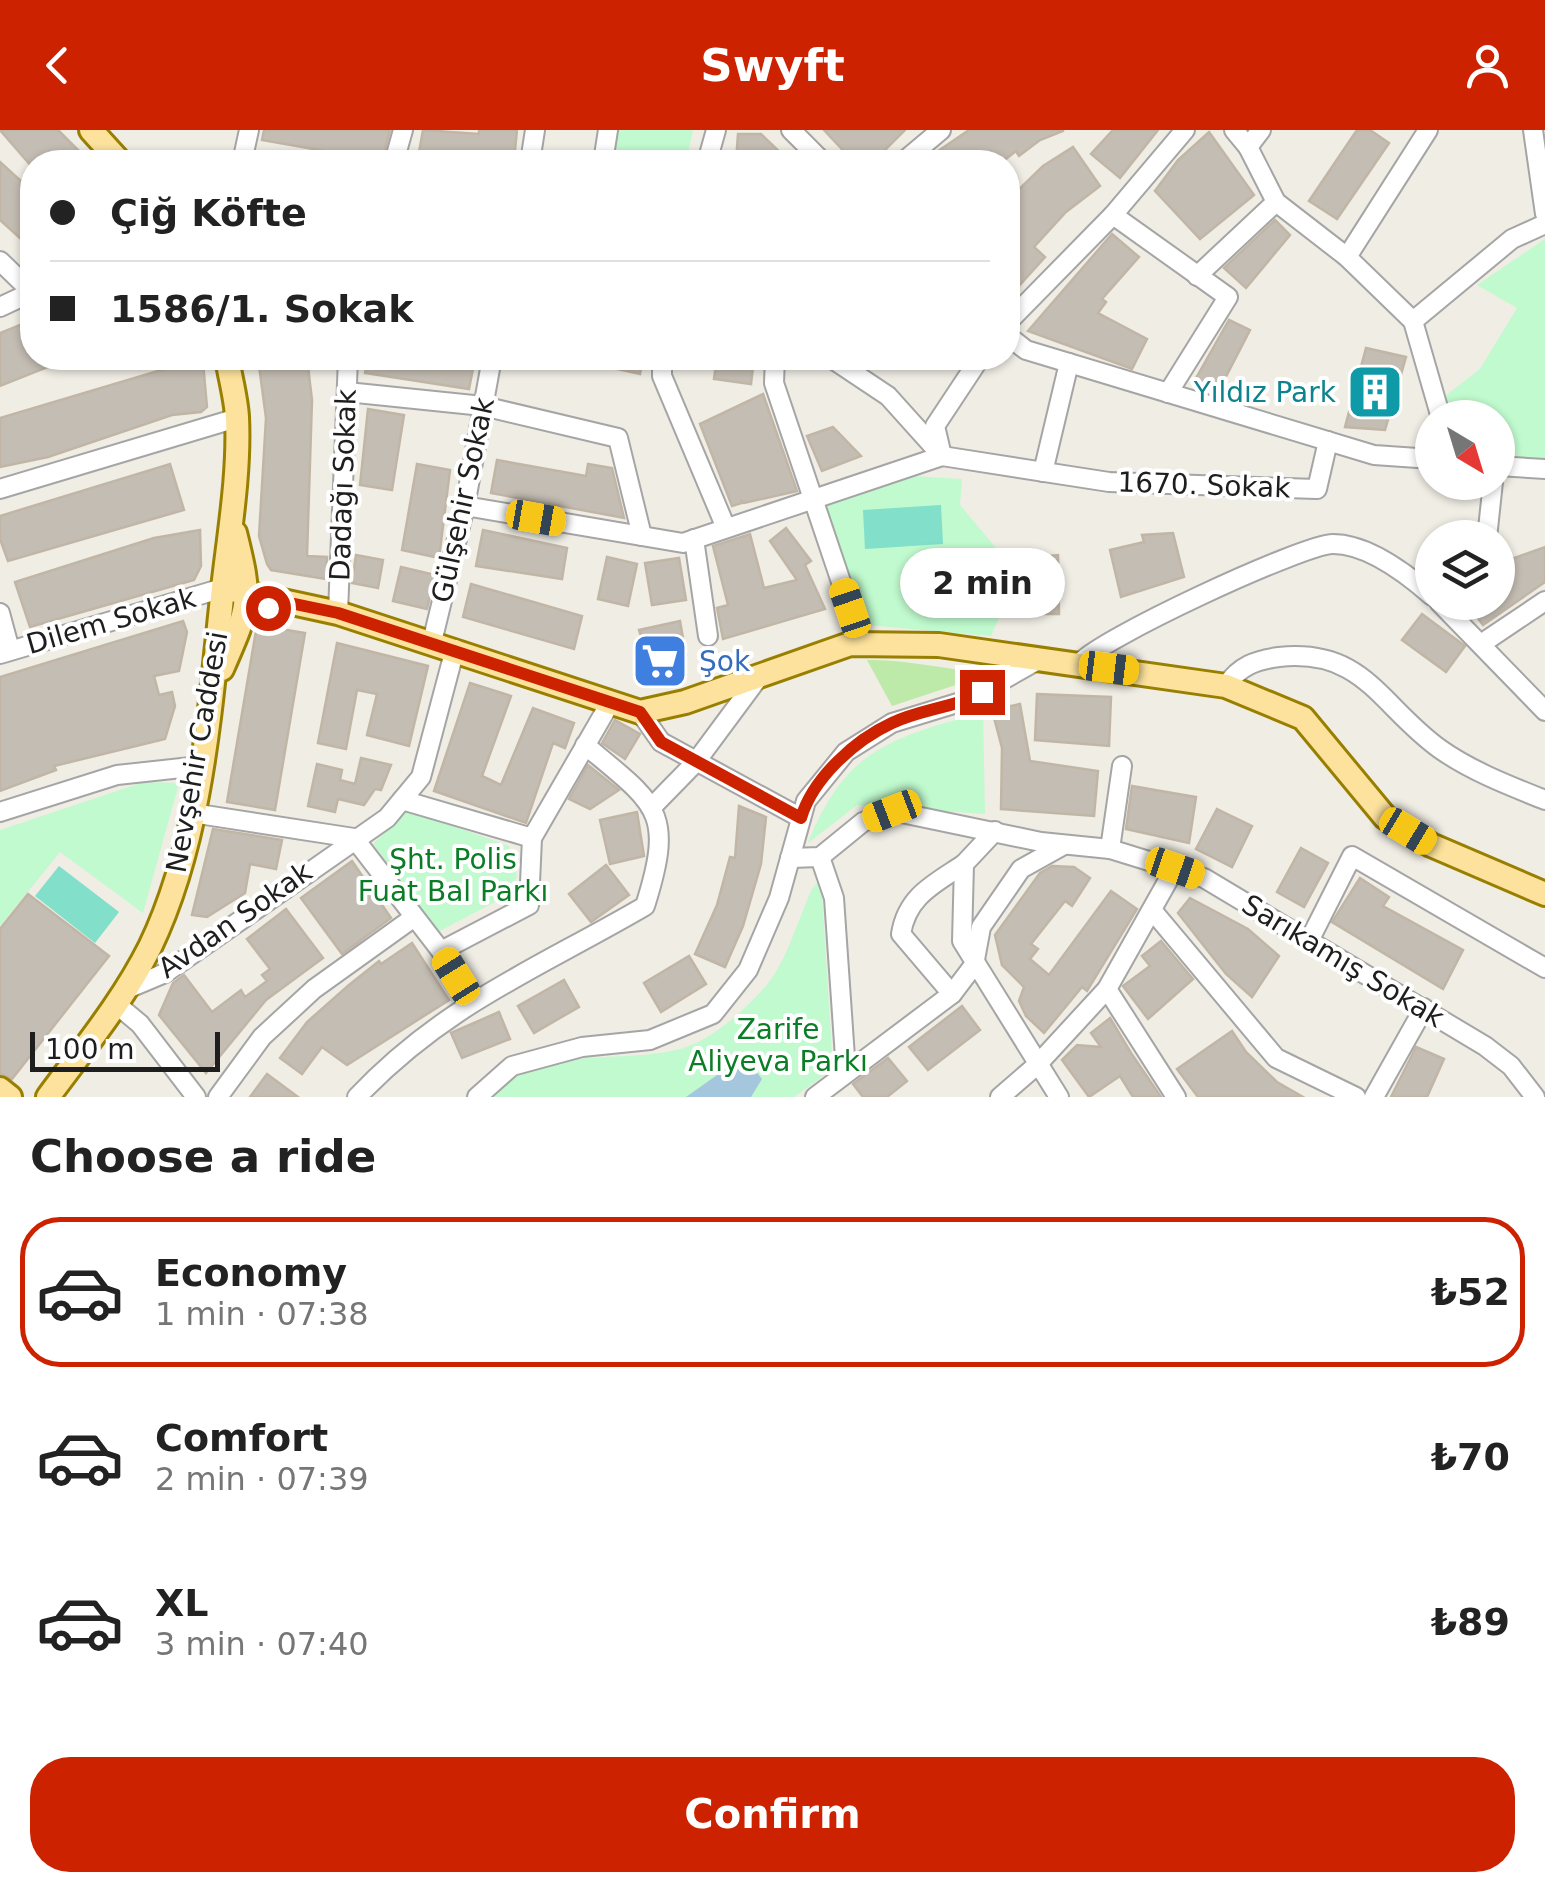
<!DOCTYPE html>
<meta charset="utf-8">
<style>
:root{--surface:#fff;--page:#f6f6f6;--text:#222;--muted:#767676;--line:#e0e0e0;--accent:#c20}
body{margin:0;font-family:"DejaVu Sans",sans-serif;background:var(--page);color:var(--text);height:100vh;display:flex;flex-direction:column;font-size:38px;white-space:nowrap}
*{box-sizing:border-box;margin:0}
p{font-size:32px;color:var(--muted)}
.icon{flex:none;width:55px;height:55px;fill:none;stroke:currentColor;stroke-width:2;stroke-linecap:round;stroke-linejoin:round}
.map{position:relative;height:967px;overflow:hidden}
.side{display:flex;flex-direction:column;background:var(--surface);flex:1}
.side>*{flex:none}
.guide{position:absolute;left:20px;top:20px;width:1000px;height:220px;border-radius:40px;box-shadow:0 2px 8px #0004;display:grid;align-content:center;height:220px;padding:0 30px;background:var(--surface)}
.needle{width:65px;rotate:142deg}
.tools{position:absolute;left:1415px;top:270px;display:grid;gap:20px}
.tools a{display:grid;place-items:center;width:100px;height:100px;border-radius:50%;background:var(--surface);box-shadow:0 2px 8px #0004;font-size:50px}
.scale{position:absolute;left:30px;bottom:25px;width:190px;box-sizing:border-box;padding-left:10px;border:5px solid #1e1e1e;border-top:0;font-size:28px;line-height:35px;white-space:nowrap;color:#1e1e1e;-webkit-text-stroke:8px #fff;paint-order:stroke}
.end{position:absolute;width:45px;height:45px;margin:-22px;border:12px solid #c20;background:#fff;box-shadow:0 0 0 5px #fff}
.from{border-radius:50%}
.bubble{position:absolute;height:70px;border-radius:35px;background:var(--surface);box-shadow:0 2px 8px #0004;font-size:32px;font-weight:600;line-height:70px;text-align:center}
.car{position:absolute;width:30px;height:60px;margin:-30px -15px;border-radius:12px;box-shadow:0 0 8px 2px #0007;background:linear-gradient(#f5c518 24%,#345 0 40%,#f5c518 0 76%,#345 0 86%,#f5c518 0)}
.guide b{display:flex;align-items:center;gap:35px;height:95px;font-size:38px}
.guide b+b{border-top:2px solid var(--line)}
.guide i{width:25px;height:25px;background:var(--text)}
ul{padding:0;list-style:none}
li{display:flex;align-items:center;gap:30px;height:150px;margin:0 20px 15px;padding:0 10px;border:5px solid transparent;border-radius:40px}
li div{flex:1}
li b{display:block;font-size:38px}
li em{font-style:normal;font-weight:600}
li.selected{border-color:var(--accent)}
li>.icon{width:90px;height:90px;stroke-width:1.5}
h2{padding:0 30px;font-size:45px;line-height:120px}
.primary-button{display:flex;gap:20px;margin-top:auto;padding:20px 30px}
.primary-button a{flex:1;height:115px;border-radius:40px;background:var(--accent);color:#fff;font-size:40px;font-weight:600;line-height:115px;text-align:center}
header{display:flex;justify-content:space-between;align-items:center;height:130px;padding:0 30px;background:var(--accent);color:#fff;font-size:45px;font-weight:600}
.map>svg:first-child{display:block}
.grass{fill:#beeaa9}
.park{fill:#c0face}
.pitch{fill:#81dfca}
.water{fill:#a4c7dd}
.building{fill:#c4bdb3;stroke:#c1b6a6;stroke-width:2.5}
.lines{fill:none;stroke-linecap:round;stroke-linejoin:round}
.minor-casing{stroke:#a5a5a5;stroke-width:22}
.major-casing{stroke:#987f00;stroke-width:28}
.minor{stroke:#fff;stroke-width:18}
.major{stroke:#fce29c;stroke-width:22}
.route{stroke:#c20;stroke-width:12}
.labels{text-anchor:middle;dominant-baseline:central;stroke-width:8;stroke-linejoin:round;paint-order:stroke}
.culture-label{font-size:28px;fill:#0d838f;stroke:#fff;text-anchor:end}
.street-label{font-size:28px;fill:#1e1e1e;stroke:#fff}
.shop-label{font-size:28px;fill:#366cbe;stroke:#fff;text-anchor:start}
.park-label{font-size:28px;fill:#0b7d27;stroke:#fff}
</style>
<header><svg class="icon" aria-label="back" viewBox="0 0 24 24"><path d="M15 5l-7 7 7 7"/></svg>Swyft<svg class="icon" aria-label="person" viewBox="0 0 24 24"><circle cx="12" cy="8" r="4"/><path d="M4 21q1-7 8-7t8 7"/></svg></header>
<div class="map">
<svg width="1545" height="967" viewBox="0 0 1545 967">
<rect width="100%" height="100%" fill="#efede4"/>
<path class="grass" d="M867,530C909,529 950,541 992,543L892,576Z"/>
<g class="park">
<path d="M618,0H693L686,32H612Z"/>
<path d="M1545,109V330L1498,327V288L1450,287L1445,266L1480,239L1517,178L1477,155Z"/>
<path d="M913,346L962,349L960,375L995,417L1003,479L991,506L867,495L842,452L820,375Z"/>
<path d="M983,582L985,684L857,675L808,713C846,618 892,608 983,582Z"/>
<path d="M144,652L179,653L143,783L60,722L0,796V700Z"/>
<path d="M408,680L509,716L517,745L512,763L438,802L373,714Z"/>
<path d="M821,749L833,939L794,967H492C540,913 619,935 680,919C711,911 746,879 766,856C787,831 798,789 812,759Z"/>
</g>
<g class="pitch">
<path d="M941,375L943,414L865,419L863,380Z"/>
<path d="M59,736L119,782L95,813L35,766Z"/>
</g>
<path class="water" d="M744,926L762,949L751,967H686Z"/>
<g class="building">
<path d="M0,0H58L90,32H32V37Z"/>
<path d="M264,0H390L382,31L262,10Z"/>
<path d="M423,0L479,4V0H517L514,30L446,32L418,28Z"/>
<path d="M824,0H905L873,32H854Z"/>
<path d="M969,0H1063V1L1040,10L1019,26L1016,21L1002,32H922Z"/>
<path d="M1113,0H1158L1120,48L1091,24Z"/>
<path d="M1357,0H1370L1389,13L1337,89L1309,71Z"/>
<path d="M1209,2L1254,65L1200,109L1155,61L1178,30Z"/>
<path d="M738,4H761L790,32H736Z"/>
<path d="M1073,17L1100,56L1066,82L1034,117L1045,127L1008,168V70L1043,36Z"/>
<path d="M0,32L32,61V119L0,90Z"/>
<path d="M1275,90L1290,105L1246,158L1224,138Z"/>
<path d="M1112,104L1139,127L1102,169L1106,172L1098,183L1147,209L1132,239L1028,201Z"/>
<path d="M32,190V228H70L0,256V203Z"/>
<path d="M1229,190L1250,200L1218,262L1195,250Z"/>
<path d="M1366,218L1406,227L1385,300L1345,297Z"/>
<path d="M258,228H307L312,270L307,426L327,427L326,449L271,440L267,434L259,406L266,288Z"/>
<path d="M368,228H475L469,259L365,243Z"/>
<path d="M586,228H643L640,244L586,232Z"/>
<path d="M717,228H754L751,254L714,249Z"/>
<path d="M203,232L207,277L201,282L172,285L48,327L0,337V288L158,241Z"/>
<path d="M763,264L797,361L744,373L741,370L742,373L732,376L700,294Z"/>
<path d="M368,279L404,285L392,360L360,355Z"/>
<path d="M833,297L861,326L822,341L807,306Z"/>
<path d="M497,330L586,346L588,334L612,338L624,388L491,363Z"/>
<path d="M170,334L184,380L8,431L0,409V386Z"/>
<path d="M417,334L450,340L439,428L402,420Z"/>
<path d="M786,398L811,431L805,435L825,479L723,509L717,478L728,475L713,416L750,404L764,458L797,450L770,411Z"/>
<path d="M200,400L201,436L194,450L30,497L15,452L154,408Z"/>
<path d="M483,400L567,418L562,449L476,436Z"/>
<path d="M1173,403L1184,447L1121,467L1110,420L1144,412L1142,405Z"/>
<path d="M1545,417V452L1483,495L1466,472H1498V434Z"/>
<path d="M356,425L383,430L378,458L352,453Z"/>
<path d="M1058,425L1059,484H1013L1006,430Z"/>
<path d="M607,427L637,434L628,476L598,469Z"/>
<path d="M679,428L686,470L652,475L645,433Z"/>
<path d="M401,437L435,445L427,479L393,471Z"/>
<path d="M471,454L582,486L574,519L463,487Z"/>
<path d="M1422,484L1465,516L1446,542L1402,510Z"/>
<path d="M183,491L187,502L179,541L154,546L159,565L172,562L175,576L165,609L54,636L56,640L0,661V547Z"/>
<path d="M680,491L686,525L650,533L639,500Z"/>
<path d="M257,495L305,503L275,680L227,672Z"/>
<path d="M337,513L428,536L409,616L367,605L377,564L357,560L346,619L318,613Z"/>
<path d="M470,553L511,566L482,646L501,655L533,578L574,593L565,618L553,613L526,693L434,661Z"/>
<path d="M1037,564L1111,567L1109,616L1035,610Z"/>
<path d="M1020,574L1030,631L1098,641L1094,686L1001,679L1002,618L992,580Z"/>
<path d="M615,590L640,604L625,629L602,613Z"/>
<path d="M361,628L391,635L381,660L375,659L364,675L338,669L335,682L308,676L317,634L342,640L340,650L355,654Z"/>
<path d="M588,635L619,660L590,679L569,669Z"/>
<path d="M1132,656L1196,667L1189,713L1126,699Z"/>
<path d="M739,676L766,687L761,734L743,796L725,837L695,824L717,775L730,727L735,728Z"/>
<path d="M1217,679L1252,696L1232,737L1196,719Z"/>
<path d="M637,682L644,726L610,734L600,690Z"/>
<path d="M213,699L282,710L276,739L250,734L245,763L207,787L192,785Z"/>
<path d="M1301,718L1328,733L1304,777L1277,762Z"/>
<path d="M352,731L391,788L342,824L301,768Z"/>
<path d="M606,735L629,765L591,792L569,764Z"/>
<path d="M1052,736L1074,737L1090,748L1072,776L1065,771L1031,814L1038,819L1030,829L1049,845L1111,761L1137,779L1087,861L1082,857L1044,903L1026,886L1019,871L1024,857L1002,835L995,805L1040,743Z"/>
<path d="M1360,748L1389,767L1383,776L1463,820L1443,859L1332,792Z"/>
<path d="M28,764L109,826L12,949L0,944V799Z"/>
<path d="M1190,768L1248,799L1279,826L1252,867L1226,844L1178,783Z"/>
<path d="M286,779L323,828L266,870L206,943L159,885L173,853L184,845L212,882L241,860L245,867L267,851L262,845L270,839L247,809Z"/>
<path d="M1161,811L1193,849L1148,889L1123,856L1150,836L1142,826Z"/>
<path d="M412,813L449,870L347,935L322,917L302,944L280,928L307,892L349,855L379,831L381,834Z"/>
<path d="M689,826L706,854L661,882L644,853Z"/>
<path d="M564,850L579,877L534,903L518,876Z"/>
<path d="M962,876L980,900L928,940L909,917Z"/>
<path d="M499,882L510,909L462,928L451,903Z"/>
<path d="M1110,888L1131,923L1161,967H1133L1120,946L1089,967L1062,930L1077,915L1101,917L1091,903Z"/>
<path d="M1232,901L1246,922L1277,952L1303,967H1198L1177,939Z"/>
<path d="M1416,917L1444,929L1427,967H1391Z"/>
<path d="M888,928L907,951L887,967H863L853,954Z"/>
<path d="M267,944L298,967H250Z"/>
</g>
<g class="lines">
<g class="minor-casing">
<g id="minor">
<path d="M791,0L823,32"/>
<path d="M1234,0L1248,17L1276,72L1347,127L1413,191L1441,288"/>
<path d="M1533,0L1545,84"/>
<path d="M1248,17L1261,0"/>
<path d="M242,32L249,0"/>
<path d="M394,32L403,0"/>
<path d="M530,32L535,0"/>
<path d="M603,32L608,0"/>
<path d="M707,32L716,0"/>
<path d="M903,32L941,0"/>
<path d="M1113,85L1228,167L1168,263"/>
<path d="M1347,127L1428,0"/>
<path d="M0,131L32,162"/>
<path d="M1197,146L1276,72"/>
<path d="M0,177L32,162"/>
<path d="M1413,191L1512,109L1545,94"/>
<path d="M1008,192L1113,85L1185,0"/>
<path d="M1008,206L1026,220L1374,325L1432,329"/>
<path d="M662,228V246L726,398"/>
<path d="M775,228L774,253L862,514"/>
<path d="M831,228L888,266L942,326L1109,352L1317,359L1328,311"/>
<path d="M347,262L483,276L618,308L642,406"/>
<path d="M1498,336L1545,339"/>
<path d="M1043,342L1069,233"/>
<path d="M0,359L237,288"/>
<path d="M465,376L683,413L942,326L935,296L980,228"/>
<path d="M1487,408L1493,352"/>
<path d="M694,409L708,506"/>
<path d="M1439,472L1545,581"/>
<path d="M0,483L10,520"/>
<path d="M338,483L348,228"/>
<path d="M432,512L465,376L492,228"/>
<path d="M1481,514L1545,471"/>
<path d="M0,524L223,458"/>
<path d="M1079,534C1095,511 1303,414 1333,414C1368,414 1407,444 1432,466"/>
<path d="M1226,556C1239,536 1256,530 1279,527C1364,518 1380,576 1440,619C1471,641 1510,656 1545,670"/>
<path d="M640,582L661,612L801,688"/>
<path d="M402,670L532,708"/>
<path d="M651,678L695,633L761,544"/>
<path d="M0,682L117,645L200,636"/>
<path d="M192,683L354,708L441,821L472,870"/>
<path d="M995,701L964,734L962,811L1059,967"/>
<path d="M1110,719L1122,636"/>
<path d="M820,727L834,768L846,942"/>
<path d="M790,728L820,727L863,692L892,681L1041,712L1110,719L1204,748L1485,916L1511,936L1535,967"/>
<path d="M1152,780L1276,928L1356,967"/>
<path d="M1310,809L1352,726L1545,838"/>
<path d="M441,821L529,775L532,708L610,573"/>
<path d="M127,859L165,843L387,688L421,647L455,519"/>
<path d="M1107,859L1176,967"/>
<path d="M952,864L901,804C907,766 934,754 964,734"/>
<path d="M116,874L140,894L196,967"/>
<path d="M218,967L262,907L314,859L413,788"/>
<path d="M357,967C445,874 537,839 645,776C675,681 657,675 585,615"/>
<path d="M477,967L512,936L582,917L650,910L713,884L748,840L779,768L806,671L846,622L892,593L967,570L1040,529"/>
<path d="M815,967L952,864L974,835L981,797L1021,739L1064,715"/>
<path d="M1000,967L1037,935L1107,859L1175,738"/>
<path d="M1374,967L1424,878"/>
</g>
</g>
<g class="major-casing">
<g id="major">
<path d="M91,0L120,32"/>
<path d="M223,458L338,483L640,582L685,572L850,514L939,515L1226,556L1303,588L1385,687L1431,715L1545,764"/>
<path d="M222,539C250,475 252,471 235,403"/>
<path d="M0,959L10,967"/>
<path d="M48,967C84,918 123,871 150,817C200,713 209,590 221,477C227,415 240,349 237,287C236,268 230,247 227,228"/>
</g>
</g>
<use href="#minor" class="minor"/>
<use href="#major" class="major"/>
</g>
<g class="lines">
<path class="route" d="M268,478L290,473L338,483L640,582L661,612L801,688C813,648 855,610 892,593C921,579 954,578 982,562"/>
</g>
<defs>
<g id="building-square" transform="scale(2.875)"><rect x="-9" y="-9" width="18" height="18" rx="4" fill="#0f9aa8" stroke="#fff"/><path d="M-4-6H4V6H1V3H-1V6H-4ZM-2.5-4.3h1.7v1.8h-1.7ZM.8-4.3h1.7v1.8H.8ZM-2.5-1h1.7V.8h-1.7ZM.8-1h1.7V.8H.8Z" fill="#fff"/></g>
<g id="supermarket-square" transform="scale(2.875)"><rect x="-9" y="-9" width="18" height="18" rx="4" fill="#3f7fe0" stroke="#fff"/><path d="M-6-5.5h2.5l.6 2H6L4.5 2H-2.5L-4.4-4H-6ZM-1.5 3.2a1.3 1.3 0 1 0 .1 0ZM3 3.2a1.3 1.3 0 1 0 .1 0Z" fill="#fff"/></g>
</defs>
<g fill-rule="evenodd">
<use href="#building-square" x="1375" y="262"/>
<use href="#supermarket-square" x="660" y="531"/>
</g>
<g class="labels">
<g class="culture-label">
<text x="1336" y="262">Yıldız Park</text>
</g>
<g class="street-label">
<text transform="translate(343 355) rotate(-88)">Dadağı Sokak</text>
<text transform="translate(1204 355) rotate(2)">1670. Sokak</text>
<text transform="translate(463 370) rotate(-78)">Gülşehir Sokak</text>
<text transform="translate(111 491) rotate(-16)">Dilem Sokak</text>
<text transform="translate(197 622) rotate(-80)">Nevşehir Caddesi</text>
<text transform="translate(235 790) rotate(-35)">Avdan Sokak</text>
<text transform="translate(1343 831) rotate(31)">Sarıkamış Sokak</text>
</g>
<g class="shop-label">
<text x="699" y="531">Şok</text>
</g>
<g class="park-label">
<text x="453" y="729">Şht. Polis<tspan x="453" dy="32">Fuat Bal Parkı</tspan></text>
<text x="778" y="899">Zarife<tspan x="778" dy="32">Aliyeva Parkı</tspan></text>
</g>
</g>
</svg>
<div class="tools">
<a><svg class="needle" viewBox="-14 -14 28 28"><path d="M0-13l5 13h-10z" fill="#e53935"/><path d="M0 13l5-13h-10z" fill="#767676"/></svg></a>
<a><svg class="icon" aria-label="layers" viewBox="0 0 24 24"><path d="M12 4l9 5-9 5-9-5zM3 14l9 5 9-5"/></svg></a>
</div>
<div class="scale">100 m</div>
<i class="end from" style="left:268px;top:478px"></i>
<i class="end" style="left:982px;top:562px"></i>
<div class="bubble" style="left:900px;top:418px;width:165px">2 min</div>
<i class="car" style="left:536px;top:388px;rotate:100deg"></i>
<i class="car" style="left:850px;top:478px;rotate:341deg"></i>
<i class="car" style="left:1109px;top:538px;rotate:97deg"></i>
<i class="car" style="left:892px;top:681px;rotate:249deg"></i>
<i class="car" style="left:1408px;top:701px;rotate:121deg"></i>
<i class="car" style="left:1175px;top:738px;rotate:109deg"></i>
<i class="car" style="left:456px;top:846px;rotate:328deg"></i>
<div class="guide">
<b><i class="from"></i>Çiğ Köfte</b>
<b><i></i>1586/1. Sokak</b>
</div>
</div>
<section class="side">
<h2>Choose a ride</h2>
<ul>
<li class="selected"><svg class="icon" aria-label="car" viewBox="0 0 24 24"><path d="M5 17H2v-5l4-1 3-4h7l3 4 3 1v5h-3M9 17h6M6 11h13"/><circle cx="7" cy="17" r="2"/><circle cx="17" cy="17" r="2"/></svg><div><b>Economy</b><p>1 min · 07:38</p></div><em>₺52</em></li>
<li><svg class="icon" aria-label="car" viewBox="0 0 24 24"><path d="M5 17H2v-5l4-1 3-4h7l3 4 3 1v5h-3M9 17h6M6 11h13"/><circle cx="7" cy="17" r="2"/><circle cx="17" cy="17" r="2"/></svg><div><b>Comfort</b><p>2 min · 07:39</p></div><em>₺70</em></li>
<li><svg class="icon" aria-label="car" viewBox="0 0 24 24"><path d="M5 17H2v-5l4-1 3-4h7l3 4 3 1v5h-3M9 17h6M6 11h13"/><circle cx="7" cy="17" r="2"/><circle cx="17" cy="17" r="2"/></svg><div><b>XL</b><p>3 min · 07:40</p></div><em>₺89</em></li>
</ul>
<div class="primary-button"><a>Confirm</a></div>
</section>
